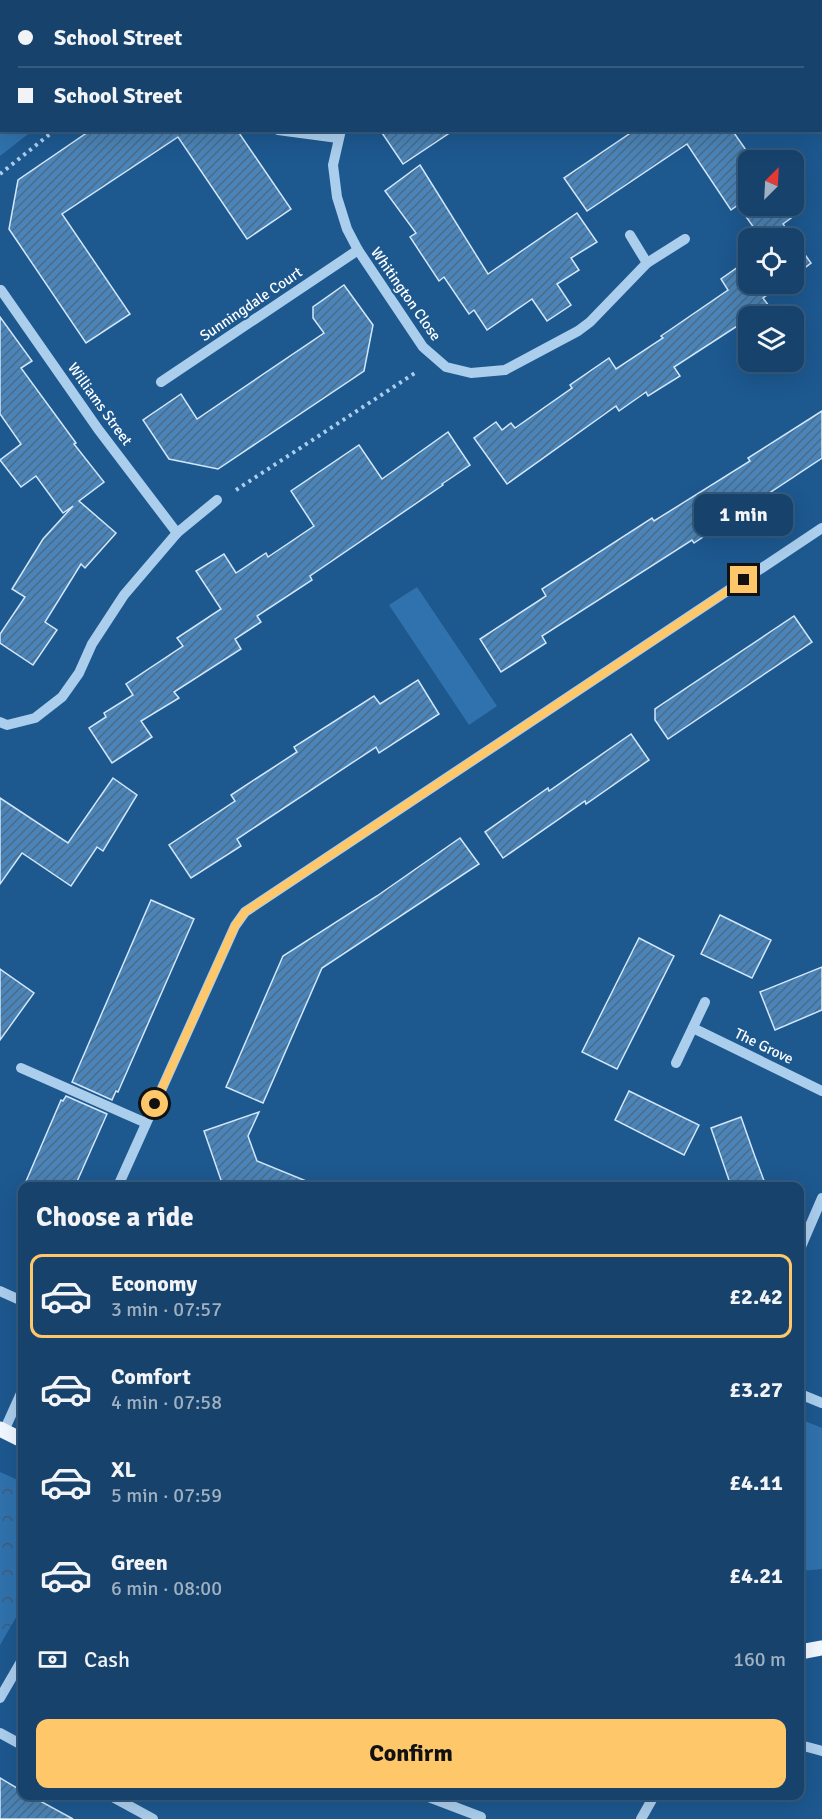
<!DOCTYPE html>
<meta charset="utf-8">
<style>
:root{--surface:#16426b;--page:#1f4971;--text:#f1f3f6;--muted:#9eb0c1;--line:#355b7e;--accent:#fdc76a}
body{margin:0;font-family:Signika,sans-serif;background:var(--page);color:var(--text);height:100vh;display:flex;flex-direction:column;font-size:22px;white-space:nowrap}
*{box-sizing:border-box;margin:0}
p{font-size:20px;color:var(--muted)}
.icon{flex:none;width:33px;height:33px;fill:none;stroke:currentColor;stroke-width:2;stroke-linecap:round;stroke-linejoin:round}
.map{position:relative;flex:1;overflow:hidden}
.drawer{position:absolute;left:18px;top:1182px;width:786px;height:618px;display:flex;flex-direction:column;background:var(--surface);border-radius:12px;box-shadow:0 6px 24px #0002,0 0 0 2px var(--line)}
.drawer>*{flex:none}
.top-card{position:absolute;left:0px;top:0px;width:822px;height:132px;box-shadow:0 6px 24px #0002,0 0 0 2px var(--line);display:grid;align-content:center;height:132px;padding:0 18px;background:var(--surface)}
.needle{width:39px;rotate:24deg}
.controls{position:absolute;left:738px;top:150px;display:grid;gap:12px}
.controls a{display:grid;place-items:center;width:66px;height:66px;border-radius:12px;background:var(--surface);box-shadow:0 6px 24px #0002,0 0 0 2px var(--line);font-size:30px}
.end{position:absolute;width:27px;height:27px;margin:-14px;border:8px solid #fdc76a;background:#111;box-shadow:0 0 0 3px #111}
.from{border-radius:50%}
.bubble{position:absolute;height:42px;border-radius:12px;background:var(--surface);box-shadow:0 6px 24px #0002,0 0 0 2px var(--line);font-size:20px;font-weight:700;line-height:42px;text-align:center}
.top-card b{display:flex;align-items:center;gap:21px;height:57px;font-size:22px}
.top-card b+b{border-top:2px solid var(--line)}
.top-card i{width:15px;height:15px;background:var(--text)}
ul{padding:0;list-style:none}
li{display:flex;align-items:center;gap:18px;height:84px;margin:0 12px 9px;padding:0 6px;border:3px solid transparent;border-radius:12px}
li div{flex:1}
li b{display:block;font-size:22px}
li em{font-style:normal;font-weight:700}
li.selected{border-color:var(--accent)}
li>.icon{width:54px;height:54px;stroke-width:1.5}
h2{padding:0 18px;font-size:27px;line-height:72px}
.pay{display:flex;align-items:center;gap:15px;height:66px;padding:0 18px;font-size:22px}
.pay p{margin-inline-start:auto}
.button{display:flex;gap:12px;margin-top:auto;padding:12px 18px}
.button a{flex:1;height:69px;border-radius:12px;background:var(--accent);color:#111;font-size:24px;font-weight:700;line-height:69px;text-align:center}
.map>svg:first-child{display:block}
.grass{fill:#3072ad}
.park{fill:url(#park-crowns)}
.building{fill:url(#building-hatch);stroke:#d1e7fa;stroke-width:1.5}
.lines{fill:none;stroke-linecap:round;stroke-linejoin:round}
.path{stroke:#abceed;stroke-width:4;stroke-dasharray:3 4.5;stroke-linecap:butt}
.minor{stroke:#abceed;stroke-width:10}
.major{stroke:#f2f8ff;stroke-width:15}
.route{stroke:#fdc76a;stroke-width:8}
.labels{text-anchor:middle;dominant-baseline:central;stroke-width:4.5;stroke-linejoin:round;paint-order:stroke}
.street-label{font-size:15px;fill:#fff;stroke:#1d588f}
</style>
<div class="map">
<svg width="822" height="1819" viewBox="0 0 822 1819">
<defs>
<pattern id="park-crowns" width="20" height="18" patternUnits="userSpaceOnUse" patternTransform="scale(1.5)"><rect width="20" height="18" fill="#3072ad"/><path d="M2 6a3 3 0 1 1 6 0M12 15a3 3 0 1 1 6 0" fill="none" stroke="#3f5d78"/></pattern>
<pattern id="building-hatch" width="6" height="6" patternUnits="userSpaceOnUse" patternTransform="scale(1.5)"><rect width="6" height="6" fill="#4a84b8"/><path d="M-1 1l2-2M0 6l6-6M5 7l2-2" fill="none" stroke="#4b6b87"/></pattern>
</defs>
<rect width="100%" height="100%" fill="#1d588f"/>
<g class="grass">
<path d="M0,0H198L2,2V130L32,131L0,156Z"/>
<path d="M417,587L497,706L469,725L389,605Z"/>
<path d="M800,1419L822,1428V1569L800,1571Z"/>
</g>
<path class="park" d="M0,1472L22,1482V1607L0,1645Z"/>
<g class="building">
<path d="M91,130H237L291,209L247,239L178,137L62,214L130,314L86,343L9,229L18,180Z"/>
<path d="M380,130H454L403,164Z"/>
<path d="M635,130H732L753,160H748V206H782L791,218L783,224L811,263L794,276V238H761L738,205L731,210L687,144L587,211L564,178Z"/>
<path d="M420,165L488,274L577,213L597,242L571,258L579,270L557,284L571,305L547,321L532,299L487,330L474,310L469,314L444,277L439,281L410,237L416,233L385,191Z"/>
<path d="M748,260V284H783L763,298L769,306L753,316H748V319L674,367L680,376L648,396L646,392L619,411L616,406L507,484L474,438L496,422L502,430L511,423L515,428L572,388L570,385L609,358L616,369L663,338L661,336L728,290L721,279Z"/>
<path d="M344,285L373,325L364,371L218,469L169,459L143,420L181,394L197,419L324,333L313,318V307Z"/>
<path d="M0,317L32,361L21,368L76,443L74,444L104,482L79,501L116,533L85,568L81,564L45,622L57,630L33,665L0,643V634L25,597L12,589L43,539L73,506L63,513L36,476L21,487L0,460L21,444L0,414Z"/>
<path d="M822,411V458L694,543L692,540L542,636L546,643L501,672L480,639L546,596L542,589L652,518L654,521L750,461L748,458Z"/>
<path d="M448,432L470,465L442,484L443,485L310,576L312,580L257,616L261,622L235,639L241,649L174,692L179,698L141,721L152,737L112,763L89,728L106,717L104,713L133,695L126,684L183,646L177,638L221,609L196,571L224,554L236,573L266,553L268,557L314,526L291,491L359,445L382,479Z"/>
<path d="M794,616L812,642L668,739L655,720V709Z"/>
<path d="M418,680L439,714L379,753L376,747L237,839L241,846L191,878L169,845L235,801L231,795L297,752L294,747L374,696L380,704Z"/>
<path d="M631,734L649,760L586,804L585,801L503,858L485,832L548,788L549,791Z"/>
<path d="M113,778L137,795L103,851L97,847L71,886L22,853L0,884V798L68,843Z"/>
<path d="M460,838L479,864L322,968L263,1103L226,1087L283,956L377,896Z"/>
<path d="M151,900L194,919L118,1092L116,1091L112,1100L72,1082Z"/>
<path d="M720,915L771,940L752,978L701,954Z"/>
<path d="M639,938L674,956L617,1069L582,1052Z"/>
<path d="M822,967V1010L775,1030L760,992Z"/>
<path d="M0,969L34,993L0,1040Z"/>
<path d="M629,1091L699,1125L684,1155L615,1120Z"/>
<path d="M66,1096L107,1114L75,1186H24L61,1100L63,1101Z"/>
<path d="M259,1112L248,1136L257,1161L316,1185V1186H223L204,1131Z"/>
<path d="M741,1117L754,1154L766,1186H731L711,1128Z"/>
<path d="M0,1778L22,1791V1796H31L73,1819H0Z"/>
</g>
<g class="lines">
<g class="path">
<path d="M221,2L223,0"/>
<path d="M0,174L55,130"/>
<path d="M236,490L418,371"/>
</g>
<g class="minor">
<path d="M471,2L473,0"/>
<path d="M278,130L338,138"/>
<path d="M341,130L333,165L337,197L347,229L358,250L423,347L446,367L471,373L505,370L578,331L590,322L647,263L685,239"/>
<path d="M630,235L647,263"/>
<path d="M1,290L98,429L177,533"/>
<path d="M161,382L358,250"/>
<path d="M0,722L7,725L35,718L62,697L79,673L92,644L124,595L177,533L217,500"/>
<path d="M693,1028L822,1091"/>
<path d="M676,1063L705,1002"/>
<path d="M21,1068L146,1123"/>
<path d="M118,1186L235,926L245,912L822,528"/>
<path d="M800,1249L822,1198"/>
<path d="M0,1291L22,1301"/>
<path d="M800,1394L822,1403"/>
<path d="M4,1431L22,1391"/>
<path d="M0,1698L22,1660"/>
<path d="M0,1733L22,1745"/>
<path d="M800,1745L822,1751"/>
<path d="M111,1796L153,1819"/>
<path d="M426,1796L481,1817"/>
<path d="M641,1819L654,1796"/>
</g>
<g class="major">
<path d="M0,1429L22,1440"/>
<path d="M800,1652L822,1648"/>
</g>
</g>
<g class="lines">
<path class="route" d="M155,1104L235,926L245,912L744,580"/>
</g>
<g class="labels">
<g class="street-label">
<text transform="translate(406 294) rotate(55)">Whitington Close</text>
<text transform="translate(251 304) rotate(-34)">Sunningdale Court</text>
<text transform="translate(100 404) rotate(54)">Williams Street</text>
<text transform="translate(764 1046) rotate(26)">The Grove</text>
</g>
</g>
</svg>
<div class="controls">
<a><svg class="needle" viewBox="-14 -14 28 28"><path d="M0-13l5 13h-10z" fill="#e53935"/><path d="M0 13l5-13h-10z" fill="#9eb0c1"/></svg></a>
<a><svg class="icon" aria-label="locate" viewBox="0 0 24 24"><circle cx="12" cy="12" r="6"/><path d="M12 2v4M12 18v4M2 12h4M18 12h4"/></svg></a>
<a><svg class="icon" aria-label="layers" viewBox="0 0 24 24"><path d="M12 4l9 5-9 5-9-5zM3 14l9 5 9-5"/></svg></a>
</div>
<i class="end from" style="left:155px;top:1104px"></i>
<i class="end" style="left:744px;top:580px"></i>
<div class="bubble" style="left:694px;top:494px;width:99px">1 min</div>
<div class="top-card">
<b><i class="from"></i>School Street</b>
<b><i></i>School Street</b>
</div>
<section class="drawer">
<h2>Choose a ride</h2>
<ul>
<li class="selected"><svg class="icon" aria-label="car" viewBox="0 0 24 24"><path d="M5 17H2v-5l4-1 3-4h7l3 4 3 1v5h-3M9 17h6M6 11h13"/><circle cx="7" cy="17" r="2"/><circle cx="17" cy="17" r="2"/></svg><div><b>Economy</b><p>3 min · 07:57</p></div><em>£2.42</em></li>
<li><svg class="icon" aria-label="car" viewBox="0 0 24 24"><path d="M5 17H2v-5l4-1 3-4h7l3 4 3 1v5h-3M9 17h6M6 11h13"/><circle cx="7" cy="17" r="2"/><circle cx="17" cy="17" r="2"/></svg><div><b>Comfort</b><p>4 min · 07:58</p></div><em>£3.27</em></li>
<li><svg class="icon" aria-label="car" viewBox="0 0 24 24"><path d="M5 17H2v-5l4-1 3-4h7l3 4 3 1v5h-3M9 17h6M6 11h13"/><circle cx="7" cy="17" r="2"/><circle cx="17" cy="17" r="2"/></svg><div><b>XL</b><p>5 min · 07:59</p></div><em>£4.11</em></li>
<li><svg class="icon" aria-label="car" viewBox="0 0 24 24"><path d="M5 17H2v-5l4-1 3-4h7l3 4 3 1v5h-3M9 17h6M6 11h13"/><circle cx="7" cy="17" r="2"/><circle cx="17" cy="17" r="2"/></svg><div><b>Green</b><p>6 min · 08:00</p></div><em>£4.21</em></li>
</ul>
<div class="pay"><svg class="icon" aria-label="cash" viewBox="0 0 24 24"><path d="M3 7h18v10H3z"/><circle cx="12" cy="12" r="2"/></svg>Cash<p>160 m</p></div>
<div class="button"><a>Confirm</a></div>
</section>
</div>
